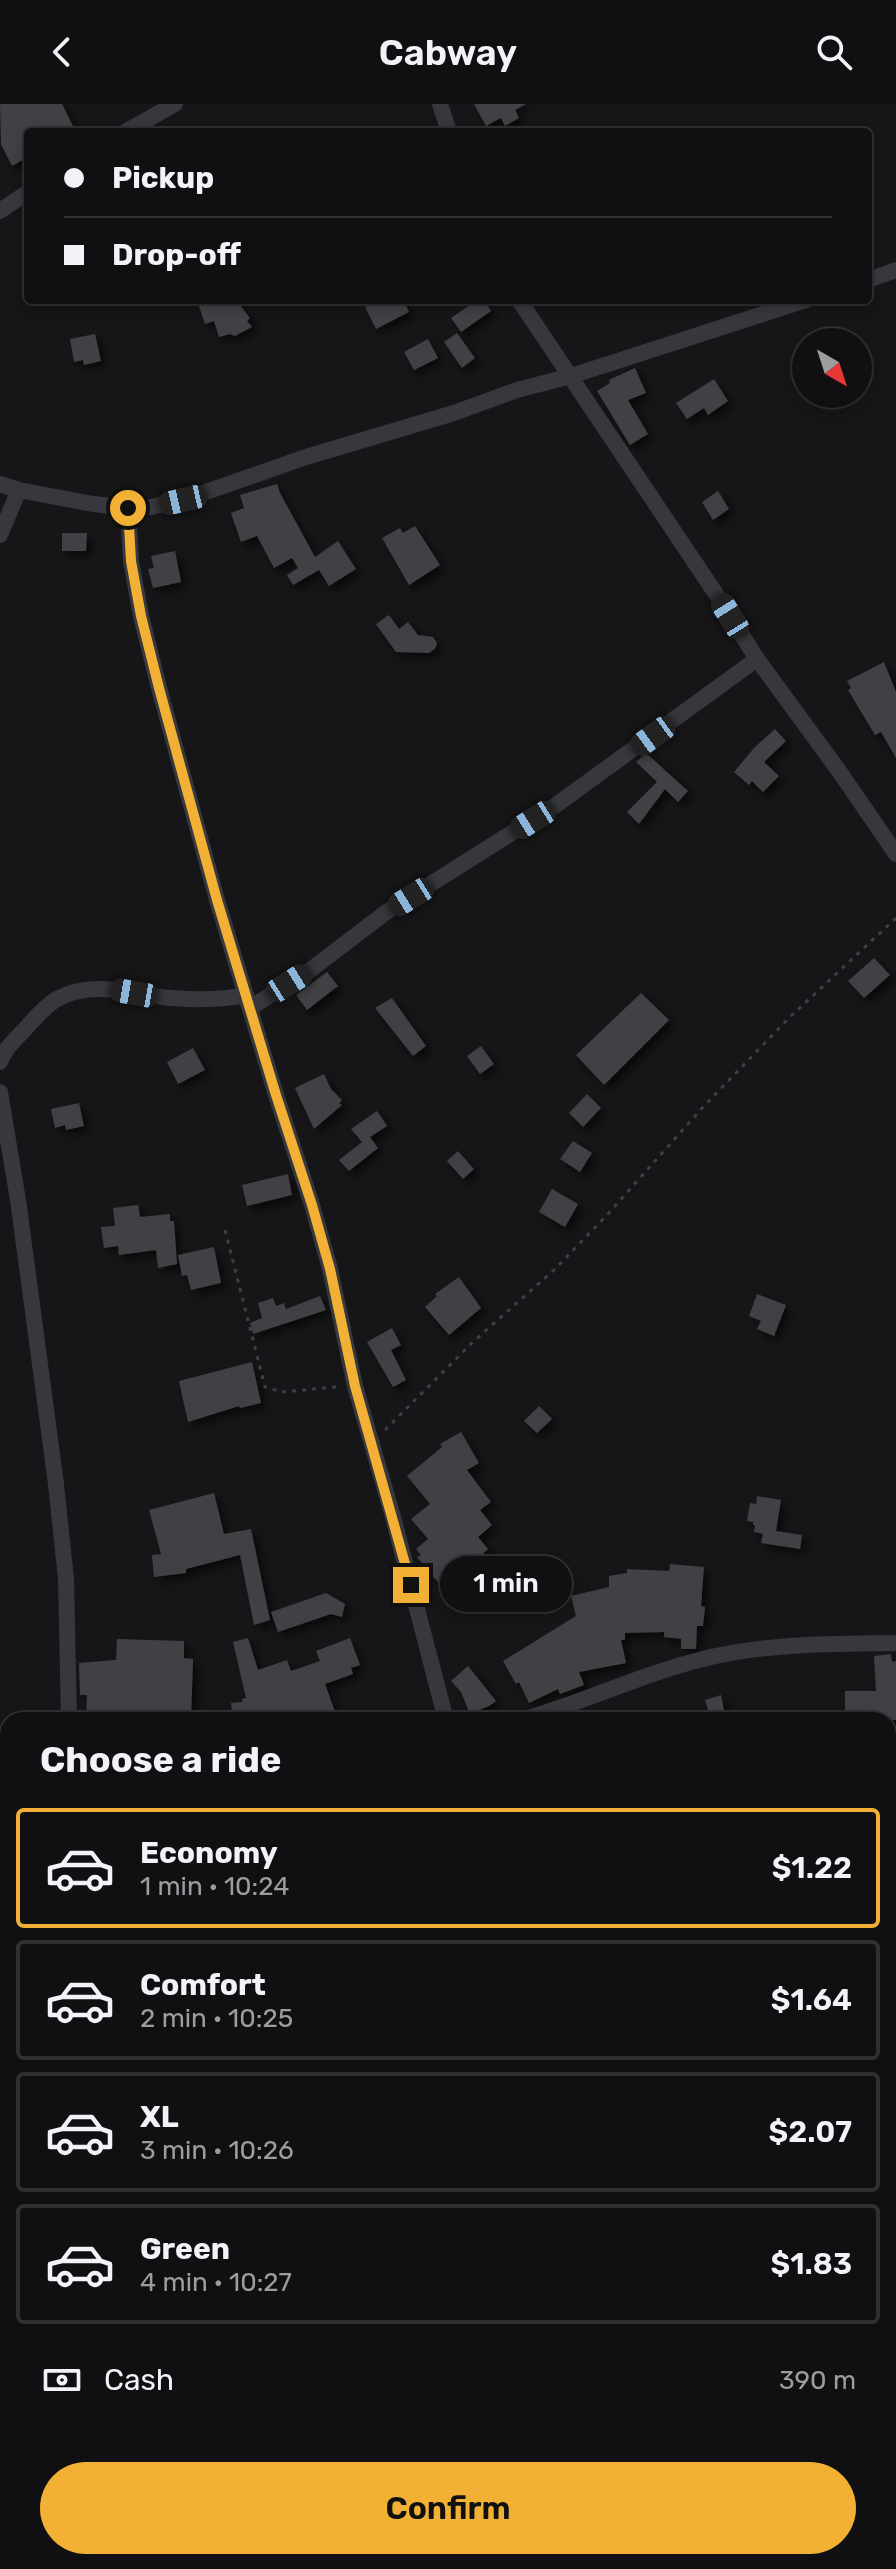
<!DOCTYPE html>
<meta charset="utf-8">
<style>
:root{--surface:#101012;--page:#1e1e20;--text:#f1f3f6;--muted:#9c9d9f;--line:#303032;--accent:#f2b134}
body{margin:0;font-family:Rubik,sans-serif;background:var(--page);color:var(--text);height:100vh;display:flex;flex-direction:column;font-size:30px;white-space:nowrap}
*{box-sizing:border-box;margin:0}
p{font-size:26px;color:var(--muted)}
.icon{flex:none;width:44px;height:44px;fill:none;stroke:currentColor;stroke-width:2;stroke-linecap:round;stroke-linejoin:round}
.map{position:relative;flex:1;overflow:hidden}
.sheet{position:absolute;left:0px;top:1608px;width:896px;height:858px;display:flex;flex-direction:column;background:var(--surface);border-radius:24px 24px 0 0;box-shadow:0 4px 12px #0003,0 0 0 2px var(--line)}
.sheet>*{flex:none}
.top-card{position:absolute;left:24px;top:24px;width:848px;height:176px;border-radius:8px;box-shadow:0 4px 12px #0003,0 0 0 2px var(--line);display:grid;align-content:center;height:176px;padding:0 40px;background:var(--surface)}
.needle{width:52px;rotate:141deg}
.buttons{position:absolute;left:792px;top:224px;display:grid;gap:16px}
.buttons a{display:grid;place-items:center;width:80px;height:80px;border-radius:50%;background:var(--surface);box-shadow:0 4px 12px #0003,0 0 0 2px var(--line);font-size:40px}
.end{position:absolute;width:36px;height:36px;margin:-18px;border:10px solid #f2b134;background:#111;box-shadow:0 0 0 4px #111}
.from{border-radius:50%}
.bubble{position:absolute;height:56px;border-radius:28px;background:var(--surface);box-shadow:0 4px 12px #0003,0 0 0 2px var(--line);font-size:26px;font-weight:600;line-height:56px;text-align:center}
.car{position:absolute;width:24px;height:48px;margin:-24px -12px;border-radius:10px;box-shadow:0 0 6px 2px #0007;background:linear-gradient(#222 24%,#8ab4d8 0 40%,#222 0 76%,#8ab4d8 0 86%,#222 0)}
.top-card b{display:flex;align-items:center;gap:28px;height:76px;font-size:30px}
.top-card b+b{border-top:2px solid var(--line)}
.top-card i{width:20px;height:20px;background:var(--text)}
ul{padding:0;list-style:none}
li{display:flex;align-items:center;gap:24px;height:120px;margin:0 16px 12px;padding:0 24px;border:4px solid var(--line);border-radius:8px}
li div{flex:1}
li b{display:block;font-size:30px}
li em{font-style:normal;font-weight:600}
li.active{border-color:var(--accent)}
li>.icon{width:72px;height:72px;stroke-width:1.5}
h2{padding:0 40px;font-size:36px;line-height:96px}
.pay{display:flex;align-items:center;gap:20px;height:88px;padding:0 40px;font-size:30px}
.pay p{margin-inline-start:auto}
.button{display:flex;gap:16px;margin-top:auto;padding:16px 40px}
.button a{flex:1;height:92px;border-radius:48px;background:var(--accent);color:#111;font-size:32px;font-weight:600;line-height:92px;text-align:center}
header{display:flex;justify-content:space-between;align-items:center;height:104px;padding:0 40px;background:var(--surface);font-size:36px;font-weight:600}
.map>svg:first-child{display:block}
.building{fill:#404145;filter:url(#shadow)}
.lines{fill:none;stroke-linecap:round;stroke-linejoin:round}
.path{stroke:#3d3f44;stroke-width:3;stroke-dasharray:4 6;stroke-linecap:butt}
.minor{stroke:#37383d;stroke-width:16}
.route{stroke:#f2b134;stroke-width:10}
</style>
<header><svg class="icon" aria-label="back" viewBox="0 0 24 24"><path d="M15 5l-7 7 7 7"/></svg>Cabway<svg class="icon" aria-label="search" viewBox="0 0 24 24"><circle cx="10" cy="10" r="6"/><path d="M15 15l6 6"/></svg></header>
<div class="map">
<svg width="896" height="2465" viewBox="0 0 896 2465">
<defs>
<filter id="shadow"><feDropShadow dx="5" dy="5" stdDeviation="4" flood-color="#0009"/></filter>
</defs>
<rect width="100%" height="100%" fill="#161618"/>
<g class="building">
<path d="M0,0H62L76,28H28V53L12,62L1,40Z"/>
<path d="M474,0H526L515,6L519,14L505,22L501,14L486,22Z"/>
<path d="M197,196H236L250,214L247,217L252,223L235,232L230,230L219,233L214,217L205,220Z"/>
<path d="M381,196H404L409,208L376,225L365,203Z"/>
<path d="M477,196H484L491,207L461,228L451,214Z"/>
<path d="M457,229L475,254L462,264L444,238Z"/>
<path d="M95,230L101,257L84,261L83,256L74,258L70,235Z"/>
<path d="M428,235L438,254L414,266L404,248Z"/>
<path d="M635,264L646,289L628,296L648,330L630,341L597,287L610,279L609,276Z"/>
<path d="M714,275L728,297L708,311L704,304L687,315L676,299Z"/>
<path d="M277,380L280,389L315,453L338,437L356,465L329,482L319,466L293,481L287,471L298,464L292,454L274,464L257,432L241,438L231,409L244,404L240,391Z"/>
<path d="M718,387L729,405L713,416L702,398Z"/>
<path d="M415,422L440,461L409,481L382,434L400,424L403,429Z"/>
<path d="M62,429H87L86,447H62Z"/>
<path d="M175,447L181,478L153,484L148,465L154,464L151,452Z"/>
<path d="M389,511L399,525L408,518L418,531L433,533L437,539L435,545L429,549L396,548L376,520Z"/>
<path d="M884,558L896,588V654L881,628L875,631L848,586L851,584L847,577Z"/>
<path d="M775,625L786,637L764,658L779,672L763,688L752,677L749,681L734,668L755,643Z"/>
<path d="M646,649L688,687L678,698L665,685L639,720L627,708L657,678L636,658Z"/>
<path d="M874,854L890,871L864,894L848,877Z"/>
<path d="M327,868L338,882L307,906L296,891Z"/>
<path d="M641,889L669,916L604,981L576,951Z"/>
<path d="M392,894L426,942L413,952L375,904Z"/>
<path d="M481,942L494,960L480,970L467,952Z"/>
<path d="M193,944L205,966L178,980L167,958Z"/>
<path d="M324,970L331,985L342,996L339,999L342,1001L314,1025L295,984Z"/>
<path d="M587,990L601,1004L583,1023L569,1009Z"/>
<path d="M79,999L84,1022L66,1026L65,1021L55,1024L51,1005Z"/>
<path d="M377,1007L387,1022L370,1033L378,1044L349,1067L339,1056L362,1038L351,1025Z"/>
<path d="M573,1037L592,1049L580,1068L560,1055Z"/>
<path d="M458,1047L474,1065L463,1075L447,1057Z"/>
<path d="M288,1070L292,1091L247,1102L242,1081Z"/>
<path d="M552,1085L578,1100L565,1123L539,1108Z"/>
<path d="M138,1101L140,1113L170,1110V1117H174L177,1160L158,1164L156,1146L119,1151L118,1142L104,1144L101,1123L115,1122L113,1104Z"/>
<path d="M214,1143L221,1179L191,1186L187,1171L182,1172L178,1151Z"/>
<path d="M459,1173L481,1204L449,1231L425,1203L437,1192L435,1190Z"/>
<path d="M757,1190L786,1201L774,1232L757,1225L761,1217L749,1212Z"/>
<path d="M320,1192L326,1206L253,1230L250,1219L262,1214L258,1199L273,1194L276,1202L284,1199L286,1205Z"/>
<path d="M392,1224L401,1241L391,1246L406,1276L393,1283L367,1238Z"/>
<path d="M252,1258L261,1299L240,1304L239,1302L188,1318L179,1277Z"/>
<path d="M539,1302L552,1315L537,1329L524,1317Z"/>
<path d="M461,1328L479,1359L467,1366L491,1398L480,1406L492,1421L478,1433L488,1445L477,1455L492,1473L474,1487L460,1470L442,1483L417,1453L421,1451L416,1445L428,1435L411,1415L430,1400L407,1372L442,1343L440,1340Z"/>
<path d="M214,1389L224,1430L251,1425L270,1516L254,1521L240,1451L186,1465V1469L154,1473L152,1451L161,1450L149,1406Z"/>
<path d="M757,1392L781,1396L776,1427L802,1431L800,1445L761,1439L763,1430L754,1428L755,1421H753V1418L747,1417L750,1399L756,1400Z"/>
<path d="M670,1460L704,1463L701,1502L705,1503L703,1522H697L696,1545H681V1535L664,1533V1528L625,1529V1536H621L626,1559L579,1568L584,1581L560,1590L558,1585L529,1599L519,1578L516,1580L503,1557L576,1512L571,1492L609,1483V1472L627,1469V1465L669,1467Z"/>
<path d="M326,1489L345,1500L342,1513L331,1510L278,1528L271,1508Z"/>
<path d="M248,1534L258,1566L287,1556L291,1567L320,1557L316,1547L350,1534L360,1561L351,1564L353,1570L325,1580L338,1616H233L231,1599L242,1598V1595L246,1594L233,1538Z"/>
<path d="M117,1535L184,1537V1554L193,1555L191,1615L86,1616L87,1591H80L79,1559L116,1556Z"/>
<path d="M891,1550L892,1558L896,1557V1616H845V1587H876L874,1552Z"/>
<path d="M468,1562L496,1597L489,1602L470,1610L461,1588L451,1577Z"/>
<path d="M721,1591L726,1616H711L705,1596Z"/>
</g>
<g class="lines">
<g class="path">
<path d="M225,1126L265,1283L282,1288L336,1283"/>
<path d="M385,1326L474,1237L554,1166L607,1111L704,1002L789,914L896,814"/>
<path d="M888,2020L896,2028"/>
<path d="M888,2039L896,2035"/>
</g>
<g class="minor">
<path d="M440,0L449,28"/>
<path d="M125,28L175,0"/>
<path d="M0,107L28,88"/>
<path d="M868,176L896,166"/>
<path d="M519,196L716,490L757,555L839,667L896,750"/>
<path d="M0,380L19,386L93,400L128,404L151,403L183,396L306,353L454,309L517,286L571,272L806,196"/>
<path d="M128,404L131,457L141,512L159,584L217,796L276,991L312,1101L330,1165L355,1282L393,1413L446,1616"/>
<path d="M0,431L19,386"/>
<path d="M250,904L309,867L385,809L556,701L757,555"/>
<path d="M0,958C5,944 16,935 26,924C35,914 45,902 57,895C94,875 134,891 172,894C197,896 222,896 246,891"/>
<path d="M0,988L18,1096L56,1380L66,1475L69,1616"/>
<path d="M522,1616C585,1598 644,1569 707,1554C770,1539 832,1540 896,1539"/>
<path d="M0,1679L8,1682"/>
<path d="M888,1799L896,1797"/>
<path d="M0,2454L8,2455"/>
<path d="M21,2458L58,2465"/>
<path d="M428,2458L447,2465"/>
<path d="M691,2458L693,2465"/>
<path d="M223,2465L242,2458"/>
</g>
</g>
<g class="lines">
<path class="route" d="M128,404L131,457L141,512L159,584L217,796L276,991L312,1101L330,1165L355,1282L411,1481"/>
</g>
</svg>
<div class="buttons">
<a><svg class="needle" viewBox="-14 -14 28 28"><path d="M0-13l5 13h-10z" fill="#e53935"/><path d="M0 13l5-13h-10z" fill="#9c9d9f"/></svg></a>
</div>
<i class="end from" style="left:128px;top:404px"></i>
<i class="end" style="left:411px;top:1481px"></i>
<div class="bubble" style="left:440px;top:1452px;width:132px">1 min</div>
<i class="car" style="left:183px;top:396px;rotate:257deg"></i>
<i class="car" style="left:730px;top:512px;rotate:328deg"></i>
<i class="car" style="left:653px;top:632px;rotate:234deg"></i>
<i class="car" style="left:533px;top:716px;rotate:238deg"></i>
<i class="car" style="left:411px;top:793px;rotate:238deg"></i>
<i class="car" style="left:289px;top:879px;rotate:58deg"></i>
<i class="car" style="left:134px;top:889px;rotate:280deg"></i>
<div class="top-card">
<b><i class="from"></i>Pickup</b>
<b><i></i>Drop-off</b>
</div>
<section class="sheet">
<h2>Choose a ride</h2>
<ul>
<li class="active"><svg class="icon" aria-label="car" viewBox="0 0 24 24"><path d="M5 17H2v-5l4-1 3-4h7l3 4 3 1v5h-3M9 17h6M6 11h13"/><circle cx="7" cy="17" r="2"/><circle cx="17" cy="17" r="2"/></svg><div><b>Economy</b><p>1 min · 10:24</p></div><em>$1.22</em></li>
<li><svg class="icon" aria-label="car" viewBox="0 0 24 24"><path d="M5 17H2v-5l4-1 3-4h7l3 4 3 1v5h-3M9 17h6M6 11h13"/><circle cx="7" cy="17" r="2"/><circle cx="17" cy="17" r="2"/></svg><div><b>Comfort</b><p>2 min · 10:25</p></div><em>$1.64</em></li>
<li><svg class="icon" aria-label="car" viewBox="0 0 24 24"><path d="M5 17H2v-5l4-1 3-4h7l3 4 3 1v5h-3M9 17h6M6 11h13"/><circle cx="7" cy="17" r="2"/><circle cx="17" cy="17" r="2"/></svg><div><b>XL</b><p>3 min · 10:26</p></div><em>$2.07</em></li>
<li><svg class="icon" aria-label="car" viewBox="0 0 24 24"><path d="M5 17H2v-5l4-1 3-4h7l3 4 3 1v5h-3M9 17h6M6 11h13"/><circle cx="7" cy="17" r="2"/><circle cx="17" cy="17" r="2"/></svg><div><b>Green</b><p>4 min · 10:27</p></div><em>$1.83</em></li>
</ul>
<div class="pay"><svg class="icon" aria-label="cash" viewBox="0 0 24 24"><path d="M3 7h18v10H3z"/><circle cx="12" cy="12" r="2"/></svg>Cash<p>390 m</p></div>
<div class="button"><a>Confirm</a></div>
</section>
</div>
